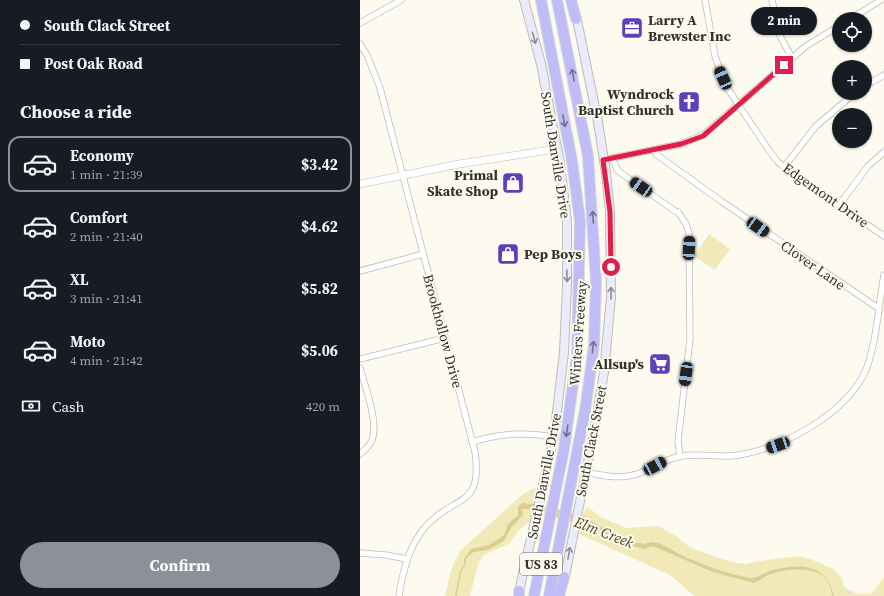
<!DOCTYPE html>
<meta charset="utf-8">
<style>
:root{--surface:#171b24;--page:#20242c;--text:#f1f3f6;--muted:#9ea1a6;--line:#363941;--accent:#8c9099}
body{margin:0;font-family:"Source Serif 4",serif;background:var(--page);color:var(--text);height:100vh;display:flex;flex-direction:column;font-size:15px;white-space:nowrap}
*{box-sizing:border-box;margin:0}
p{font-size:13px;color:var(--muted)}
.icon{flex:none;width:22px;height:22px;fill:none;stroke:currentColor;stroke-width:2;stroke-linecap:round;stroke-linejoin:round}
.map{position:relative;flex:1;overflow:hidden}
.panel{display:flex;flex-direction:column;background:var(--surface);width:360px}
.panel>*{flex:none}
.banner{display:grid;align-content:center;height:88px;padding:0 20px;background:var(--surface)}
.buttons{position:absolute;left:472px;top:12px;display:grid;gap:8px}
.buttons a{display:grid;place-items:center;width:40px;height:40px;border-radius:50%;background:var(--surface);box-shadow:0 1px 3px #0004;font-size:20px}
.end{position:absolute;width:18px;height:18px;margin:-9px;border:5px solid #e11d48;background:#fff;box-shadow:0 0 0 2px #fff}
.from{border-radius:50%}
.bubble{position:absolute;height:28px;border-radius:14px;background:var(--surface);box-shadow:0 1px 3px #0004;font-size:13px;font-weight:700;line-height:28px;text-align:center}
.car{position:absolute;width:12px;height:24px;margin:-12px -6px;border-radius:5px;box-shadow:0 0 3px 1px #0007;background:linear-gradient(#222 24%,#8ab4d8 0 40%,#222 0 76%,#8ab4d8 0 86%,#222 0)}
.banner b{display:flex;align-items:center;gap:14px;height:38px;font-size:15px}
.banner b+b{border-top:1px solid var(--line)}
.banner i{width:10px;height:10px;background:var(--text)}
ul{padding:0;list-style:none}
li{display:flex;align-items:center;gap:12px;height:56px;margin:0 8px 6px;padding:0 12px;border:2px solid transparent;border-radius:12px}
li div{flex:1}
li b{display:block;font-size:15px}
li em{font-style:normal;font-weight:700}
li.active{border-color:var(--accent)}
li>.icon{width:36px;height:36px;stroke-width:1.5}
h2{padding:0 20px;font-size:18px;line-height:48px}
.pay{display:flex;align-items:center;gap:10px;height:44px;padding:0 20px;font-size:15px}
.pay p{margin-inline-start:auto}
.button{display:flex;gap:8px;margin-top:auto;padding:8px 20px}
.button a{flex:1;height:46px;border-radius:24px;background:var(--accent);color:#fff;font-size:16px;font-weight:700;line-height:46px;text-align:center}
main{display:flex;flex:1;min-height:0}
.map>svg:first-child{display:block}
.green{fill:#f2e9b9}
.water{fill:#dace93}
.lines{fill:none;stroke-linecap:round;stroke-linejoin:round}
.stream{stroke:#dace93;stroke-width:1.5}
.minor-casing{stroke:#bebcb2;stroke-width:7}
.tertiary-casing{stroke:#bebcb2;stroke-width:8}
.secondary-casing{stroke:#bebcb2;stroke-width:10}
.motorway-casing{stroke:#dadad9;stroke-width:12}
.minor{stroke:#fff;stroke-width:5.5}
.tertiary{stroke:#fff;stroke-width:7}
.secondary{stroke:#ecebfd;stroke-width:8}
.motorway{stroke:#bfbcf8;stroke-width:10}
.oneway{stroke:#8f8e95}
.oneway2{stroke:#717088}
.route{stroke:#e11d48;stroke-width:5}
.labels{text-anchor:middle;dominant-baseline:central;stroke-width:4;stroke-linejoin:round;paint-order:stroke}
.shield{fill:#fdfbf0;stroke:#6f6e68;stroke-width:1}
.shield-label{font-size:13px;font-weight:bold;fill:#32312d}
.poi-label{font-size:14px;font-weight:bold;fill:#32312d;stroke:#fdfbf0;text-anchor:end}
.street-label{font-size:14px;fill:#32312d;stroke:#fdfbf0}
.water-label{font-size:15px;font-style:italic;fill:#51481b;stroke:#fdfbf0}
</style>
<main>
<section class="panel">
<div class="banner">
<b><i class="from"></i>South Clack Street</b>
<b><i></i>Post Oak Road</b>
</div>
<h2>Choose a ride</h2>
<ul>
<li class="active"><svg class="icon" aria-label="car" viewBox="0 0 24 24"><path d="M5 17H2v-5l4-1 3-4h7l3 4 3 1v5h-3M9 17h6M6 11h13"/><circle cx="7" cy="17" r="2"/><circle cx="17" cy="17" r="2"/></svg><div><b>Economy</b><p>1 min · 21:39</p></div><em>$3.42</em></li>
<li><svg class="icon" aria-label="car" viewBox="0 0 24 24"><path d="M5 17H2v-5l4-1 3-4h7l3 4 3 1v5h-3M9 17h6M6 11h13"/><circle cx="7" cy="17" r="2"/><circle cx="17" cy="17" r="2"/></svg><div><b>Comfort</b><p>2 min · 21:40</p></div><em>$4.62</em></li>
<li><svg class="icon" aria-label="car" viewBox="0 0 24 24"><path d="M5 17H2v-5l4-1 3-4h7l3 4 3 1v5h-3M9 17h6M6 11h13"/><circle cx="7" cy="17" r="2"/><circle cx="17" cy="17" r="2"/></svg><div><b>XL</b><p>3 min · 21:41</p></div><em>$5.82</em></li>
<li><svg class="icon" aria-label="car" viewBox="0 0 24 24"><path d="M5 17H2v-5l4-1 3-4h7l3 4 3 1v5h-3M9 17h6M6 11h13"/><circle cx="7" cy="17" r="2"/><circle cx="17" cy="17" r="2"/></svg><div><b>Moto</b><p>4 min · 21:42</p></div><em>$5.06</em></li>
</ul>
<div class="pay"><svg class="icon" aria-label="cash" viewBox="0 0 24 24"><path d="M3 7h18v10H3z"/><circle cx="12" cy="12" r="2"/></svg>Cash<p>420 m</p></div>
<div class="button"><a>Confirm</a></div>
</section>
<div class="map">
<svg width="524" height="596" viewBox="0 0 524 596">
<rect width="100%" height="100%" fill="#fdfbf0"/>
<g class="green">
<path d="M349,234L370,249L355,270L334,256Z"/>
<path d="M176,487L170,521L159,530L150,543L124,555L118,564L110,596H85L91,570L100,551L163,494Z"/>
<path d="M226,506L241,517L266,528L298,526L316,536L331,548L371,562L386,564L400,561L437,556L450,559L474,569L482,579L484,587L497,594H511L524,577V596H334L310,575L219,534Z"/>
</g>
<path class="water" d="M163,503L182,505L223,516L261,539L284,544L292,542L298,543C308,547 316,553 325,557C347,566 367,574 390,578C397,579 403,573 410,571C438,563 467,563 474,596H472C471,592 471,587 469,584C461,564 426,569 411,574C404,576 400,581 394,583L353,572L293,546L284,549L262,543L236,529L169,509H162L163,515L151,528L144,541L128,550L114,552L108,556L104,565V559L111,549L129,545L144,535L148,524L158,515V506Z"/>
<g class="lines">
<path class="stream" d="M96,596L100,573L105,564"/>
<g class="minor-casing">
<g id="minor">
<path d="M345,0L355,56L366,86L408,149L417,161L430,172L524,236"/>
<path d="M412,0L420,36L432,58"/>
<path d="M490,19L521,0"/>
<path d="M0,23L41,0"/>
<path d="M0,44L7,55L20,88L115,452C123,509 95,494 66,526C49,545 43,571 39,596"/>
<path d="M505,86L524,75"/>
<path d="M293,150L297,155L361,201L518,308"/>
<path d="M252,158L258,171L315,211"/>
<path d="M243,160L321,144L343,135L446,46L479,26"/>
<path d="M424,167L456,126L495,93"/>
<path d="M479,205L508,166L524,152"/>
<path d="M318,212L326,224L329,233L330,339L318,441L320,456"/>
<path d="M0,271L63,254"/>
<path d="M0,359L85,338"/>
<path d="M0,368C5,386 19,423 12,440C10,446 5,450 0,454"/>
<path d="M112,442C142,433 163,432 194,437"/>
<path d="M226,472C247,477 265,480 285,471C298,465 308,458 322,456C341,453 360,458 379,455C423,448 485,414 505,372C516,348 519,302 524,275"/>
<path d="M0,553L26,555L47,559"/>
</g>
</g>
<g class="tertiary-casing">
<path id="tertiary" d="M0,184L99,164L196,149"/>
</g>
<g class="secondary-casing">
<g id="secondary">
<path d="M204,581L235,427L244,372L251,298L250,212L246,173L238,122L216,15"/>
<path d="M158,596L194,437L204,352L207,285V222L200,163L181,64L164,0"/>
</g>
</g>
<g class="motorway-casing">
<g id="motorway">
<path d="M211,0L216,19"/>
<path d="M159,596V591"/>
<path d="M174,596L204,449L217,355L220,221L212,161L181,0"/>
<path d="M189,596L225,411L234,345L236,281L228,156L197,0"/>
<path d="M199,596L204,577"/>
</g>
</g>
<use href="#minor" class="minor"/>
<use href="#tertiary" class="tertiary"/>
<use href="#secondary" class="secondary"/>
<use href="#motorway" class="motorway"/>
</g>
<defs><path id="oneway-shaft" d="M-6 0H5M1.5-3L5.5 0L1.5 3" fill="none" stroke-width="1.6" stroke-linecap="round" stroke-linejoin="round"/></defs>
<g class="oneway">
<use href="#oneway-shaft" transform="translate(174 38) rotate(75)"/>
<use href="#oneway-shaft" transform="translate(207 276) rotate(89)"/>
<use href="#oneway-shaft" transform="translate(251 293) rotate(-90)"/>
<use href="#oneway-shaft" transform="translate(209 553) rotate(-80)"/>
</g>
<g class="oneway2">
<use href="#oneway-shaft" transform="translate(213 75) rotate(-101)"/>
<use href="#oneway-shaft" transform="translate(204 121) rotate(79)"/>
<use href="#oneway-shaft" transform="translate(233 217) rotate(-93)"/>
<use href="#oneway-shaft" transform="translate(233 347) rotate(-84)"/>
<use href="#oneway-shaft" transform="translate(207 431) rotate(98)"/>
</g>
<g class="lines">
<path class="route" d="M251,267L250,212L243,160L321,144L343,136L424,65"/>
</g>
<defs>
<g id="office-square" transform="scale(1.15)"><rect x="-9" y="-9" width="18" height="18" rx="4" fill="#5941b9" stroke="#fdfbf0"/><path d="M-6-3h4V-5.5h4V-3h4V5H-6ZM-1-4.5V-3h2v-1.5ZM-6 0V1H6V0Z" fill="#fff"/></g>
<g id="church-square" transform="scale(1.15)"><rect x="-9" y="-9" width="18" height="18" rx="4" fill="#5941b9" stroke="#fdfbf0"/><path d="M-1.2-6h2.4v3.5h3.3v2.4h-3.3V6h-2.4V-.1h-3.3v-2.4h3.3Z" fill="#fff"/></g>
<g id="shop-square" transform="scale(1.15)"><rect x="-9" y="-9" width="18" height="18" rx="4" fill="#5941b9" stroke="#fdfbf0"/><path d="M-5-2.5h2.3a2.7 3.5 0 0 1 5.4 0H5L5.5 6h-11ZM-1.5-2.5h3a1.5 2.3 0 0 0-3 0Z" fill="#fff"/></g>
<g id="supermarket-square" transform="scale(1.15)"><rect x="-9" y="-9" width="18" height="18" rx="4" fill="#5941b9" stroke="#fdfbf0"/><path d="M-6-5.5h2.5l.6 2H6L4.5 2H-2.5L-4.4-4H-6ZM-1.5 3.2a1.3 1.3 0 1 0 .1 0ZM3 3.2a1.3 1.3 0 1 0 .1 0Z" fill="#fff"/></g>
</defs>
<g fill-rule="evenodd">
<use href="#office-square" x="272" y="28"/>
<use href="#church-square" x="329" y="102"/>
<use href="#shop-square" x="153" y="183"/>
<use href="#shop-square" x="148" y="254"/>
<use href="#supermarket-square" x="300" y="364"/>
</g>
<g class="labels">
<rect class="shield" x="160" y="553" width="42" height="22" rx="3"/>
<g class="shield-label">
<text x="181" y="564">US 83</text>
</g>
<g class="poi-label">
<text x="288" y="20" text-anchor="start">Larry A<tspan x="288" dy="16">Brewster Inc</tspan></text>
<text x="314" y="94">Wyndrock<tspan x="314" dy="16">Baptist Church</tspan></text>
<text x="138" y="175">Primal<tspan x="138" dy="16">Skate Shop</tspan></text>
<text x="164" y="254" text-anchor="start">Pep Boys</text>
<text x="284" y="364">Allsup's</text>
</g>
<g class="street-label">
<text transform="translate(196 155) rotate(81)">South Danville Drive</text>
<text transform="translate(466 195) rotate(35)">Edgemont Drive</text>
<text transform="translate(453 265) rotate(35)">Clover Lane</text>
<text transform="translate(83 331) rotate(75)">Brookhollow Drive</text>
<text transform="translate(218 333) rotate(-86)">Winters Freeway</text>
<text transform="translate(231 441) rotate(-79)">South Clack Street</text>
<text transform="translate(184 476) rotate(-79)">South Danville Drive</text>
</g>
<g class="water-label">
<text transform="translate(244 532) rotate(21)">Elm Creek</text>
</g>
</g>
</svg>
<div class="buttons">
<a><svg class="icon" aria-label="locate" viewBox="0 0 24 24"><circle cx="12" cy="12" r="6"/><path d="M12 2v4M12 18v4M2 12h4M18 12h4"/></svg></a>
<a>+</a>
<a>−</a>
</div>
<i class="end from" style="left:251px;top:267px"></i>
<i class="end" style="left:424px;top:65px"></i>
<div class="bubble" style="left:391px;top:7px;width:66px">2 min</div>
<i class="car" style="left:363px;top:78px;rotate:336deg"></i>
<i class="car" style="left:281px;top:187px;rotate:304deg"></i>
<i class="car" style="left:398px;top:227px;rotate:125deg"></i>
<i class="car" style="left:329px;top:248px;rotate:3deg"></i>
<i class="car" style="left:326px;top:374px;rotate:188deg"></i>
<i class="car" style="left:418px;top:445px;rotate:251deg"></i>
<i class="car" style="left:295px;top:466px;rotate:62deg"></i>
</div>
</main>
